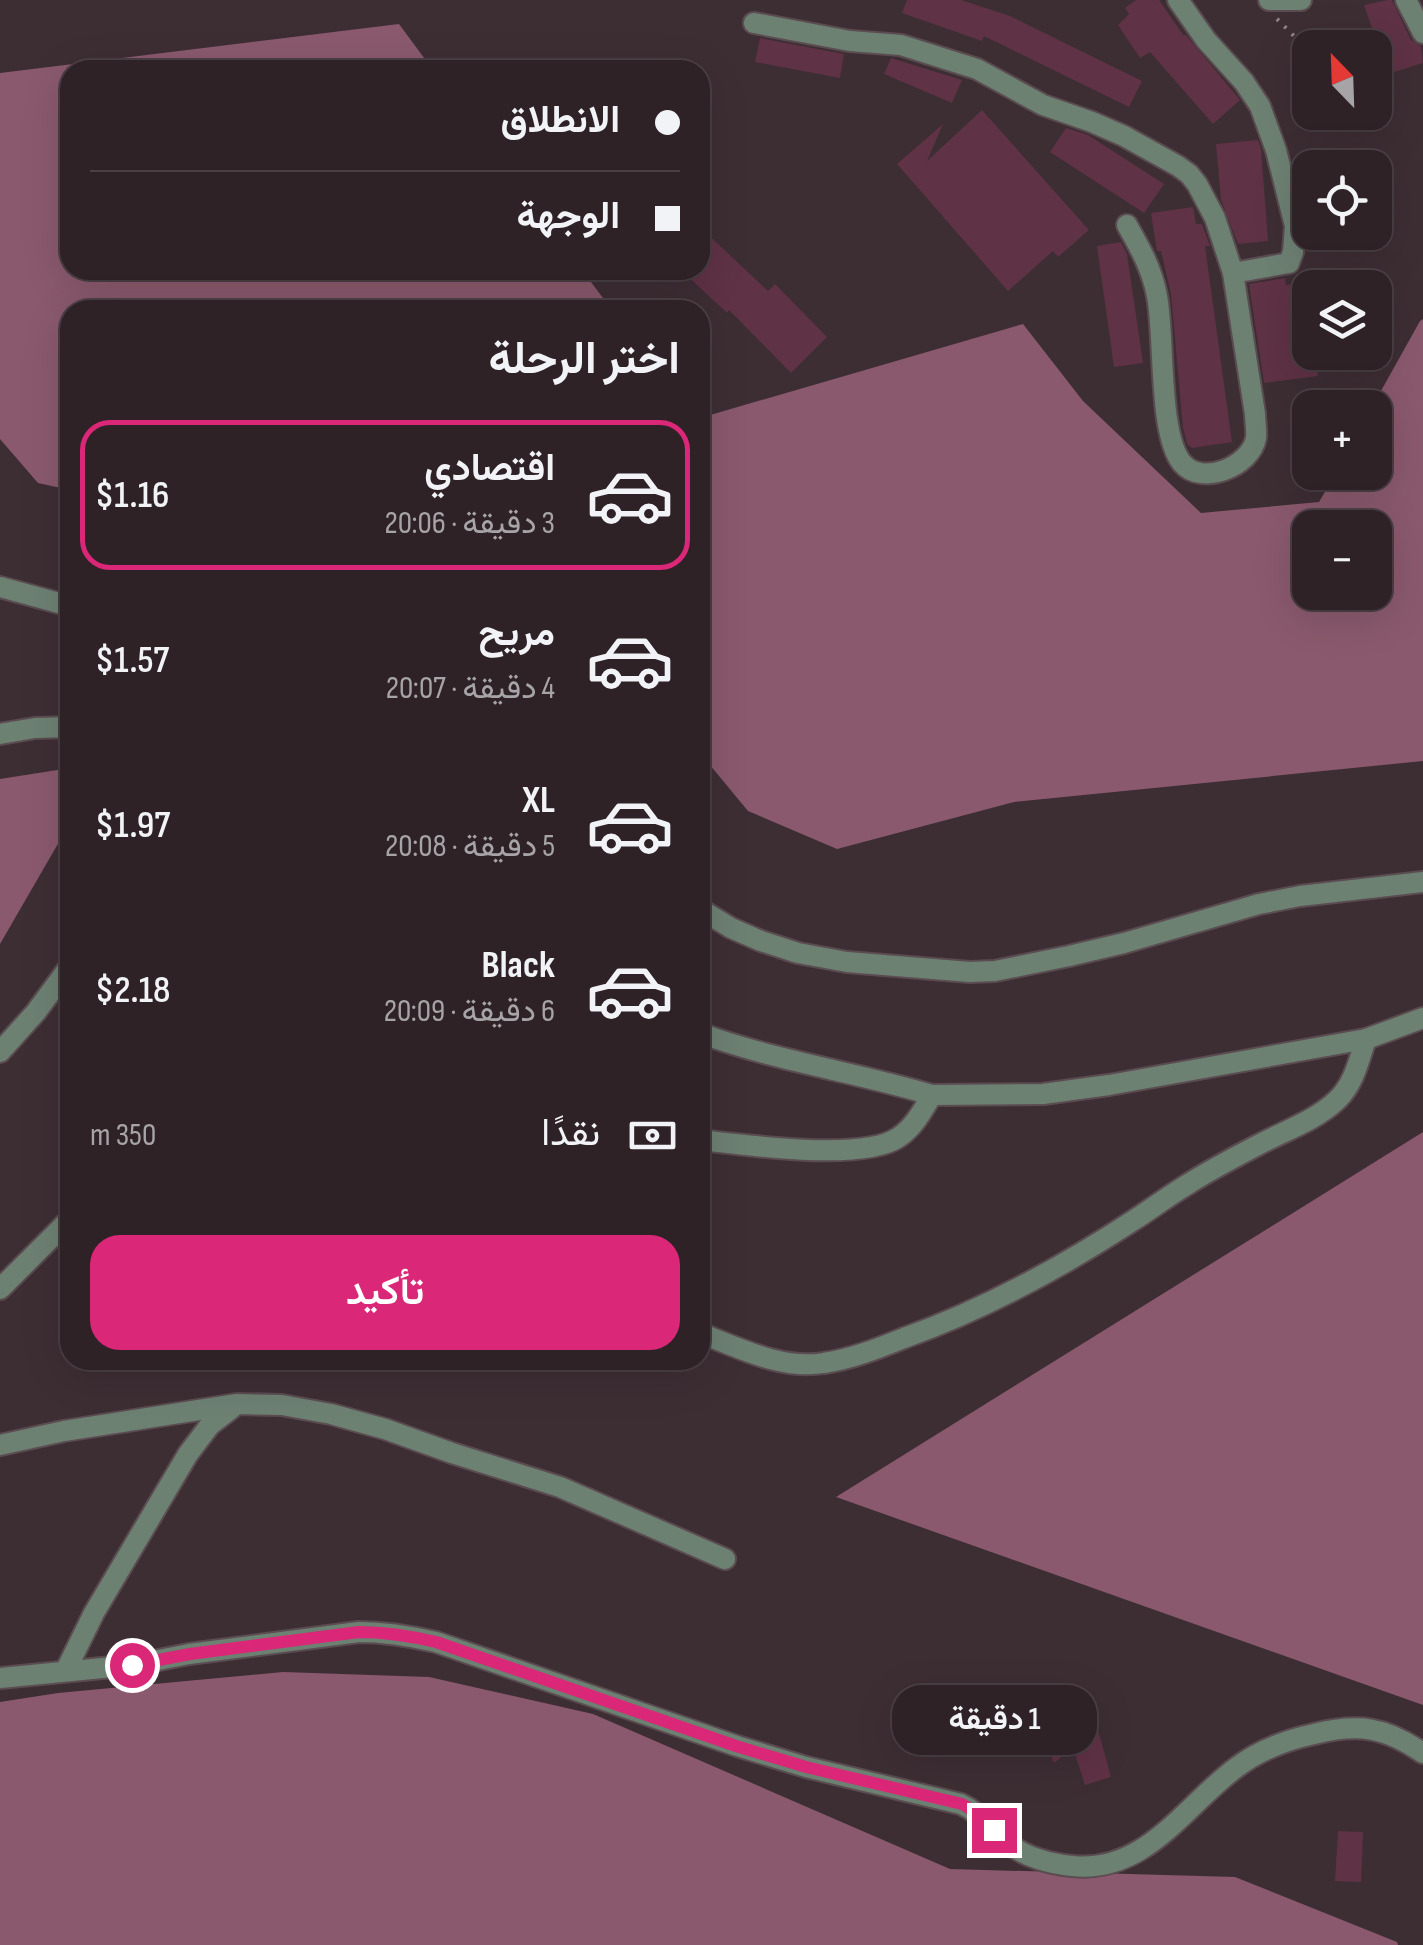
<!DOCTYPE html>
<html lang="ar">
<meta charset="utf-8">
<style>
:root{--surface:#2e2227;--page:#3a2f33;--text:#f1f3f6;--muted:#a7a4a7;--line:#493f44;--accent:#db2777}
body{margin:0;font-family:"Sofia Sans Condensed",Vazirmatn,sans-serif;background:var(--page);color:var(--text);direction:rtl;height:100vh;display:flex;flex-direction:column;font-size:38px;white-space:nowrap}
*{box-sizing:border-box;margin:0}
p{font-size:32px;color:var(--muted)}
.icon{flex:none;width:55px;height:55px;fill:none;stroke:currentColor;stroke-width:2;stroke-linecap:round;stroke-linejoin:round}
.map{position:relative;flex:1;overflow:hidden;direction:ltr}
.side{position:absolute;left:60px;top:300px;width:650px;height:1070px;display:flex;flex-direction:column;background:var(--surface);border-radius:30px;box-shadow:0 10px 40px #0002,0 0 0 2px var(--line);direction:rtl}
.side>*{flex:none}
.guide{position:absolute;left:60px;top:60px;width:650px;height:220px;border-radius:30px;box-shadow:0 10px 40px #0002,0 0 0 2px var(--line);direction:rtl;display:grid;align-content:center;height:220px;padding:0 30px;background:var(--surface)}
.needle{width:65px;rotate:337deg}
.tools{position:absolute;left:1292px;top:30px;display:grid;gap:20px}
.tools a{display:grid;place-items:center;width:100px;height:100px;border-radius:20px;background:var(--surface);box-shadow:0 10px 40px #0002,0 0 0 2px var(--line);font-size:50px}
.end{position:absolute;width:45px;height:45px;margin:-22px;border:12px solid #db2777;background:#fff;box-shadow:0 0 0 5px #fff}
.from{border-radius:50%}
.bubble{position:absolute;height:70px;border-radius:30px;background:var(--surface);box-shadow:0 10px 40px #0002,0 0 0 2px var(--line);font-size:32px;font-weight:600;line-height:70px;text-align:center;direction:rtl}
.guide b{display:flex;align-items:center;gap:35px;height:95px;font-size:38px}
.guide b+b{border-top:2px solid var(--line)}
.guide i{width:25px;height:25px;background:var(--text)}
ul{padding:0;list-style:none}
li{display:flex;align-items:center;gap:30px;height:150px;margin:0 20px 15px;padding:0 10px;border:5px solid transparent;border-radius:30px}
li div{flex:1}
li b{display:block;font-size:38px}
li em{font-style:normal;font-weight:600}
li.on{border-color:var(--accent)}
li>.icon{width:90px;height:90px;stroke-width:1.5}
h2{padding:0 30px;font-size:45px;line-height:120px}
.pay{display:flex;align-items:center;gap:25px;height:110px;padding:0 30px;font-size:38px}
.pay p{margin-inline-start:auto}
.cta{display:flex;gap:20px;margin-top:auto;padding:20px 30px}
.cta a{flex:1;height:115px;border-radius:30px;background:var(--accent);color:#fff;font-size:40px;font-weight:600;line-height:115px;text-align:center}
.map>svg:first-child{display:block}
.forest{fill:#8a596d;fill-rule:evenodd}
.building{fill:#5f3245}
.lines{fill:none;stroke-linecap:round;stroke-linejoin:round}
.street-casing{stroke:#5a4c51;stroke-width:24}
.path{stroke:#918489;stroke-width:4;stroke-dasharray:2.5 8;stroke-linecap:butt}
.street{stroke:#6d8173;stroke-width:20}
.route{stroke:#db2777;stroke-width:12}
</style>
<div class="map">
<svg width="1423" height="1945" viewBox="0 0 1423 1945">
<rect width="100%" height="100%" fill="#3d2e34"/>
<g class="forest">
<path d="M399,24L433,70H70V270H582L612,310H70V490L38,483L0,439V73Z"/>
<path d="M1423,319V761L1014,802L837,849L748,811L700,753V418L1023,324L1083,401L1201,513L1319,502L1336,473L1375,472V408L1372,407L1420,321ZM1310,528H1375V592H1310Z"/>
<path d="M70,768V823L0,944V779Z"/>
<path d="M1423,1132V1705L836,1497Z"/>
<path d="M283,1672L429,1677L593,1714L950,1869L1235,1877L1397,1942L1398,1945H0V1702L58,1693Z"/>
</g>
<g class="building">
<path d="M907,0H961L1010,16L1142,81L1129,107L984,36L982,41L902,13Z"/>
<path d="M1136,0H1159L1184,36L1185,34L1240,100L1213,124L1150,52L1140,58L1118,25L1129,14L1125,8Z"/>
<path d="M1388,0H1392L1411,40L1421,46L1423,63L1388,74L1364,5Z"/>
<path d="M760,38L844,54L840,78L755,62Z"/>
<path d="M891,58L962,80L952,103L884,74Z"/>
<path d="M982,110L1089,230L1058,257L1053,251L1008,291L897,164L943,124L927,161Z"/>
<path d="M1066,128L1088,135L1164,184L1144,213L1050,152Z"/>
<path d="M1258,140L1261,149L1268,241L1238,244L1221,200L1216,144Z"/>
<path d="M1193,207L1196,224H1202L1210,246H1205L1232,442L1192,448L1187,444L1183,428L1171,294L1161,251H1157L1151,213Z"/>
<path d="M700,227L768,291L775,284L827,337L791,373L729,310L727,313L681,270H700Z"/>
<path d="M1121,242L1127,254L1143,363L1114,367L1097,246Z"/>
<path d="M1285,278L1286,285L1295,284L1304,359L1316,358L1318,376L1264,383L1249,284Z"/>
<path d="M1098,1730L1111,1777L1085,1785L1073,1748L1054,1763L1047,1746L1060,1738Z"/>
<path d="M1338,1831L1363,1832L1361,1882L1335,1881Z"/>
</g>
<g class="lines">
<g class="street-casing">
<g id="street">
<path d="M1269,0H1301"/>
<path d="M1406,0L1423,33"/>
<path d="M754,23L850,41L901,45L977,69L1043,105L1092,122L1124,136L1178,166L1189,174L1197,184L1215,218L1233,273L1289,263L1293,252L1295,226L1276,150L1260,106L1244,82L1206,40L1178,0"/>
<path d="M1127,225C1140,248 1152,269 1157,296C1165,337 1158,434 1182,463C1202,487 1251,466 1256,438C1257,431 1255,421 1255,414L1233,273"/>
<path d="M0,587L70,606"/>
<path d="M0,734L35,728L70,727"/>
<path d="M700,909L731,928L761,941L798,953L847,962L970,972L995,971L1069,956L1124,943L1259,904L1300,896L1423,882"/>
<path d="M700,1033C775,1061 856,1072 932,1095"/>
<path d="M0,1052L36,1012L70,966"/>
<path d="M700,1140C745,1145 864,1162 899,1137C914,1127 923,1110 932,1095L1043,1094L1109,1085L1366,1039L1423,1018"/>
<path d="M0,1289L70,1219"/>
<path d="M700,1333C739,1348 782,1370 824,1363C852,1359 879,1348 904,1338C986,1309 1062,1267 1134,1220C1151,1209 1167,1197 1185,1186C1208,1171 1233,1158 1258,1145C1284,1131 1315,1121 1337,1100C1354,1084 1359,1060 1366,1039"/>
<path d="M0,1445L64,1431L237,1404L282,1405L331,1414L385,1429L452,1453L560,1487L725,1559"/>
<path d="M66,1670L94,1613L188,1454L210,1425L232,1408"/>
<path d="M0,1678L133,1665L189,1654L359,1632C386,1632 410,1636 436,1642L737,1746L806,1767L961,1804C981,1813 991,1830 1008,1843C1024,1857 1051,1864 1072,1866C1146,1874 1185,1805 1237,1767C1261,1749 1286,1740 1314,1734C1359,1723 1385,1727 1423,1753"/>
</g>
</g>
<path class="path" d="M1277,19L1310,52"/>
<use href="#street" class="street"/>
</g>
<g class="lines">
<path class="route" d="M132,1665L190,1654L359,1632C386,1632 410,1636 436,1642L736,1746L806,1767L962,1804L983,1817L994,1830"/>
</g>
</svg>
<div class="tools">
<a><svg class="needle" viewBox="-14 -14 28 28"><path d="M0-13l5 13h-10z" fill="#e53935"/><path d="M0 13l5-13h-10z" fill="#a7a4a7"/></svg></a>
<a><svg class="icon" aria-label="locate" viewBox="0 0 24 24"><circle cx="12" cy="12" r="6"/><path d="M12 2v4M12 18v4M2 12h4M18 12h4"/></svg></a>
<a><svg class="icon" aria-label="layers" viewBox="0 0 24 24"><path d="M12 4l9 5-9 5-9-5zM3 14l9 5 9-5"/></svg></a>
<a>+</a>
<a>−</a>
</div>
<i class="end from" style="left:132px;top:1665px"></i>
<i class="end" style="left:994px;top:1830px"></i>
<div class="bubble" style="left:892px;top:1685px;width:205px">1 دقيقة</div>
<div class="guide">
<b><i class="from"></i>الانطلاق</b>
<b><i></i>الوجهة</b>
</div>
<section class="side">
<h2>اختر الرحلة</h2>
<ul>
<li class="on"><svg class="icon" aria-label="car" viewBox="0 0 24 24"><path d="M5 17H2v-5l4-1 3-4h7l3 4 3 1v5h-3M9 17h6M6 11h13"/><circle cx="7" cy="17" r="2"/><circle cx="17" cy="17" r="2"/></svg><div><b>اقتصادي</b><p>3 دقيقة · 20:06</p></div><em>$1.16</em></li>
<li><svg class="icon" aria-label="car" viewBox="0 0 24 24"><path d="M5 17H2v-5l4-1 3-4h7l3 4 3 1v5h-3M9 17h6M6 11h13"/><circle cx="7" cy="17" r="2"/><circle cx="17" cy="17" r="2"/></svg><div><b>مريح</b><p>4 دقيقة · 20:07</p></div><em>$1.57</em></li>
<li><svg class="icon" aria-label="car" viewBox="0 0 24 24"><path d="M5 17H2v-5l4-1 3-4h7l3 4 3 1v5h-3M9 17h6M6 11h13"/><circle cx="7" cy="17" r="2"/><circle cx="17" cy="17" r="2"/></svg><div><b>XL</b><p>5 دقيقة · 20:08</p></div><em>$1.97</em></li>
<li><svg class="icon" aria-label="car" viewBox="0 0 24 24"><path d="M5 17H2v-5l4-1 3-4h7l3 4 3 1v5h-3M9 17h6M6 11h13"/><circle cx="7" cy="17" r="2"/><circle cx="17" cy="17" r="2"/></svg><div><b>Black</b><p>6 دقيقة · 20:09</p></div><em>$2.18</em></li>
</ul>
<div class="pay"><svg class="icon" aria-label="cash" viewBox="0 0 24 24"><path d="M3 7h18v10H3z"/><circle cx="12" cy="12" r="2"/></svg>نقدًا<p>350 m</p></div>
<div class="cta"><a>تأكيد</a></div>
</section>
</div>
